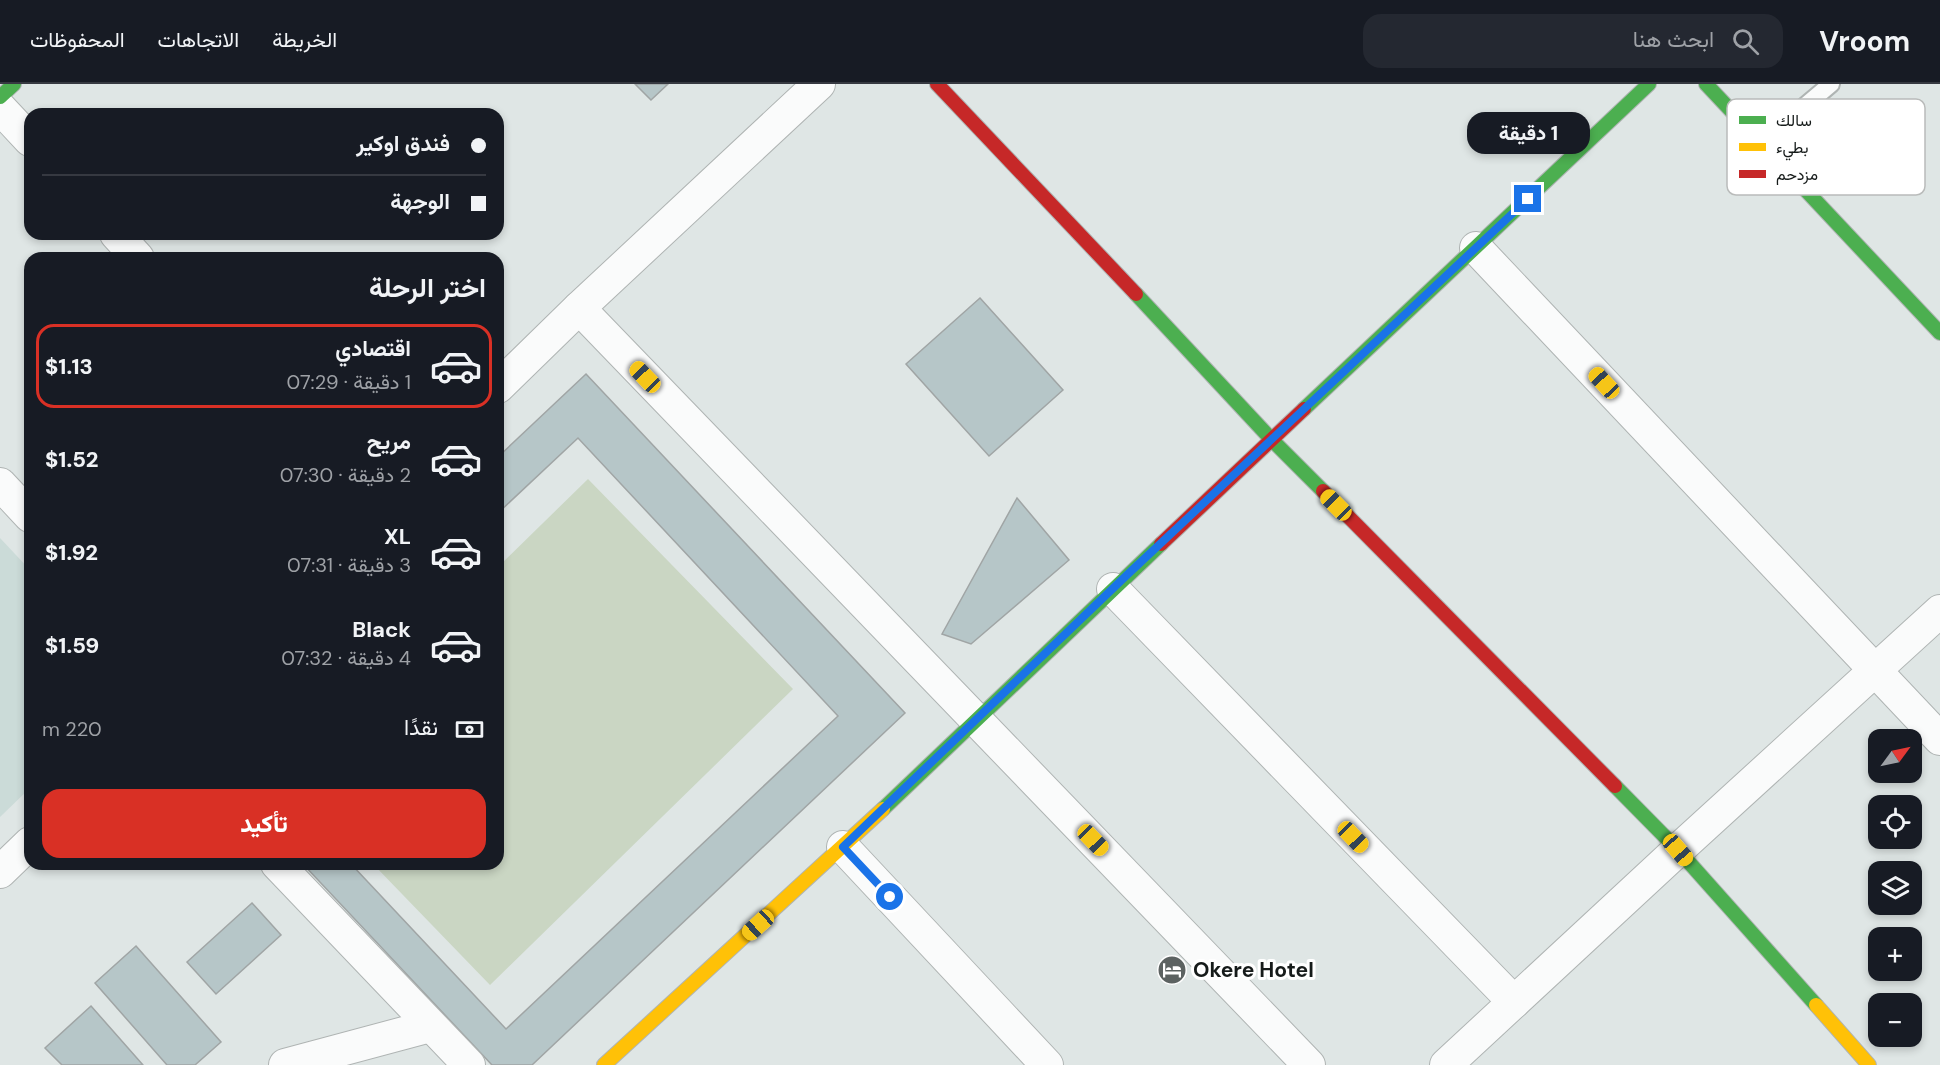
<!DOCTYPE html>
<html lang="ar">
<meta charset="utf-8">
<style>
:root{--surface:#171b24;--page:#242831;--text:#f1f3f6;--muted:#9ea1a6;--line:#363941;--accent:#d93025}
body{margin:0;font-family:"DM Sans",Vazirmatn,sans-serif;background:var(--page);color:var(--text);direction:rtl;height:100vh;display:flex;flex-direction:column;font-size:22px;white-space:nowrap}
*{box-sizing:border-box;margin:0}
p{font-size:20px;color:var(--muted)}
.icon{flex:none;width:33px;height:33px;fill:none;stroke:currentColor;stroke-width:2;stroke-linecap:round;stroke-linejoin:round}
.map{position:relative;flex:1;overflow:hidden;direction:ltr}
.side{position:absolute;left:24px;top:168px;width:480px;height:618px;display:flex;flex-direction:column;background:var(--surface);border-radius:18px;box-shadow:0 3px 9px #0003;direction:rtl}
.side>*{flex:none}
.hud{position:absolute;left:24px;top:24px;width:480px;height:132px;border-radius:18px;box-shadow:0 3px 9px #0003;direction:rtl;display:grid;align-content:center;height:132px;padding:0 18px;background:var(--surface)}
.needle{width:39px;rotate:57deg}
.tools{position:absolute;left:1868px;top:645px;display:grid;gap:12px}
.tools a{display:grid;place-items:center;width:54px;height:54px;border-radius:12px;background:var(--surface);box-shadow:0 3px 9px #0003;font-size:30px}
.end{position:absolute;width:27px;height:27px;margin:-14px;border:8px solid #1a73e8;background:#fff;box-shadow:0 0 0 3px #fff}
.from{border-radius:50%}
.bubble{position:absolute;height:42px;border-radius:18px;background:var(--surface);box-shadow:0 3px 9px #0003;font-size:20px;font-weight:800;line-height:42px;text-align:center;direction:rtl}
.car{position:absolute;width:18px;height:36px;margin:-18px -9px;border-radius:8px;box-shadow:0 0 4px 2px #0007;background:linear-gradient(#f5c518 24%,#345 0 40%,#f5c518 0 76%,#345 0 86%,#f5c518 0)}
.hud b{display:flex;align-items:center;gap:21px;height:57px;font-size:22px}
.hud b+b{border-top:2px solid var(--line)}
.hud i{width:15px;height:15px;background:var(--text)}
ul{padding:0;list-style:none}
li{display:flex;align-items:center;gap:18px;height:84px;margin:0 12px 9px;padding:0 6px;border:3px solid transparent;border-radius:18px}
li div{flex:1}
li b{display:block;font-size:22px}
li em{font-style:normal;font-weight:800}
li.active{border-color:var(--accent)}
li>.icon{width:54px;height:54px;stroke-width:1.5}
h2{padding:0 18px;font-size:27px;line-height:72px}
.pay{display:flex;align-items:center;gap:15px;height:66px;padding:0 18px;font-size:22px}
.pay p{margin-inline-start:auto}
.primary-button{display:flex;gap:12px;margin-top:auto;padding:12px 18px}
.primary-button a{flex:1;height:69px;border-radius:18px;background:var(--accent);color:#fff;font-size:24px;font-weight:800;line-height:69px;text-align:center}
header{display:flex;align-items:center;gap:36px;box-sizing:border-box;height:84px;padding:0 30px;background:var(--surface);border-bottom:2px solid var(--line)}
header strong{font-size:28px}
nav{display:flex;gap:33px;margin-inline-start:auto;font-size:21px}
.search{width:420px;height:54px;background:var(--page);display:flex;align-items:center;gap:15px;box-sizing:border-box;padding:0 21px;border-radius:18px;color:var(--muted);font-size:22px}
.map>svg:first-child{display:block}
.built{fill:#cbdbd8}
.pitch{fill:#cad6c3}
.building{fill:#b6c6c8;stroke:#a0a5a5;stroke-width:1.5}
.lines{fill:none;stroke-linecap:round;stroke-linejoin:round}
.lane-casing{stroke:#afb4b3;stroke-width:20}
.street-casing{stroke:#afb4b3;stroke-width:34}
.fast-casing{stroke:#afb4b3;stroke-width:16}
.slow-casing{stroke:#afb4b3;stroke-width:16}
.jam-casing{stroke:#afb4b3;stroke-width:16}
.lane{stroke:#fafbfb;stroke-width:16}
.street{stroke:#fafbfb;stroke-width:32}
.fast{stroke:#4caf50;stroke-width:14}
.slow{stroke:#ffc107;stroke-width:14}
.jam{stroke:#c62828;stroke-width:14}
.route{stroke:#1a73e8;stroke-width:8}
.labels{text-anchor:middle;dominant-baseline:central;stroke-width:6;stroke-linejoin:round;paint-order:stroke}
.poi-label{font-size:21px;font-weight:bold;fill:#161b1a;stroke:#fff;text-anchor:start}
.key{fill:#fff;stroke:#b9bbba;stroke-width:1.5}
.key-label{font-size:16px;fill:#161b1a}
</style>
<header>
<strong>Vroom</strong>
<div class="search"><svg class="icon" aria-label="search" viewBox="0 0 24 24"><circle cx="10" cy="10" r="6"/><path d="M15 15l6 6"/></svg>ابحث هنا</div>
<nav><a>الخريطة</a><a>الاتجاهات</a><a>المحفوظات</a></nav>
</header>
<div class="map">
<svg width="1940" height="981" viewBox="0 0 1940 981">
<rect width="100%" height="100%" fill="#dfe6e5"/>
<path class="built" d="M0,454L30,486V704L0,733Z"/>
<path class="pitch" d="M588,395L793,605L490,901L373,780H498V483Z"/>
<g class="building">
<path d="M635,0H668L651,16Z"/>
<path d="M980,214L1063,306L989,372L906,280Z"/>
<path d="M586,290L905,629L532,981H492L303,780H351L506,945L838,632L578,354L498,429V373Z"/>
<path d="M1017,414L1069,476L971,560L942,550Z"/>
<path d="M252,819L281,851L216,910L187,878Z"/>
<path d="M136,862L221,958L195,981H167L95,899Z"/>
<path d="M91,922L143,981H62L45,964Z"/>
</g>
<g class="lines">
<g class="lane-casing">
<path id="lane" d="M1761,59L1831,0"/>
</g>
<g class="street-casing">
<g id="street">
<path d="M0,24L30,56"/>
<path d="M116,150L138,174"/>
<path d="M1476,164L1940,655"/>
<path d="M579,224L1309,981"/>
<path d="M498,303L579,224L819,0"/>
<path d="M0,400L30,432"/>
<path d="M1113,505L1514,918"/>
<path d="M843,763L1047,981"/>
<path d="M277,780L469,981"/>
<path d="M0,788L30,759"/>
<path d="M285,981L430,942"/>
<path d="M1446,981L1678,766L1940,527"/>
</g>
</g>
<g class="fast-casing">
<g id="fast">
<path d="M1706,0L1940,249"/>
<path d="M0,13L14,0"/>
<path d="M1136,210L1271,355L1323,407"/>
<path d="M1304,325L1649,0"/>
<path d="M1615,702L1678,766L1816,921"/>
<path d="M883,725L1161,460"/>
</g>
</g>
<g class="slow-casing">
<g id="slow">
<path d="M1816,921L1869,981"/>
<path d="M604,981L883,725"/>
</g>
</g>
<g class="jam-casing">
<g id="jam">
<path d="M937,0L1136,210"/>
<path d="M1323,407L1615,702"/>
<path d="M1161,460L1304,325"/>
</g>
</g>
<use href="#lane" class="lane"/>
<use href="#street" class="street"/>
<use href="#fast" class="fast"/>
<use href="#slow" class="slow"/>
<use href="#jam" class="jam"/>
</g>
<g class="lines">
<path class="route" d="M890,813L843,763L1128,490L1528,115"/>
</g>
<defs>
<g id="hotel-disc" transform="scale(1.5)"><circle r="9.5" fill="#5c6261" stroke="#fff"/><path d="M-6-4.5h1.5V1H6V5H4.5V3h-9V5H-6ZM-4 0a1.8 1.8 0 1 1 3.6 0ZM.5 0V-2.5h3Q6-2.5 6 0Z" fill="#fff"/></g>
</defs>
<g fill-rule="evenodd">
<use href="#hotel-disc" x="1172" y="886"/>
</g>
<g class="labels">
<g class="poi-label">
<text x="1193" y="886">Okere Hotel</text>
</g>
</g>
<rect x="1727" y="15" width="198" height="96" rx="9" class="key"/>
<rect x="1739" y="32" width="27" height="8" fill="#4caf50"/>
<rect x="1739" y="59" width="27" height="8" fill="#ffc107"/>
<rect x="1739" y="86" width="27" height="8" fill="#c62828"/>
<g class="key-label">
<text x="1776" y="42">سالك</text>
<text x="1776" y="69">بطيء</text>
<text x="1776" y="96">مزدحم</text>
</g>
</svg>
<div class="tools">
<a><svg class="needle" viewBox="-14 -14 28 28"><path d="M0-13l5 13h-10z" fill="#e53935"/><path d="M0 13l5-13h-10z" fill="#9ea1a6"/></svg></a>
<a><svg class="icon" aria-label="locate" viewBox="0 0 24 24"><circle cx="12" cy="12" r="6"/><path d="M12 2v4M12 18v4M2 12h4M18 12h4"/></svg></a>
<a><svg class="icon" aria-label="layers" viewBox="0 0 24 24"><path d="M12 4l9 5-9 5-9-5zM3 14l9 5 9-5"/></svg></a>
<a>+</a>
<a>−</a>
</div>
<i class="end from" style="left:890px;top:813px"></i>
<i class="end" style="left:1528px;top:115px"></i>
<div class="bubble" style="left:1467px;top:28px;width:123px">1 دقيقة</div>
<i class="car" style="left:645px;top:293px;rotate:316deg"></i>
<i class="car" style="left:1604px;top:299px;rotate:317deg"></i>
<i class="car" style="left:1336px;top:421px;rotate:315deg"></i>
<i class="car" style="left:1353px;top:753px;rotate:136deg"></i>
<i class="car" style="left:1093px;top:756px;rotate:136deg"></i>
<i class="car" style="left:1678px;top:766px;rotate:139deg"></i>
<i class="car" style="left:758px;top:841px;rotate:228deg"></i>
<div class="hud">
<b><i class="from"></i>فندق اوكير</b>
<b><i></i>الوجهة</b>
</div>
<section class="side">
<h2>اختر الرحلة</h2>
<ul>
<li class="active"><svg class="icon" aria-label="car" viewBox="0 0 24 24"><path d="M5 17H2v-5l4-1 3-4h7l3 4 3 1v5h-3M9 17h6M6 11h13"/><circle cx="7" cy="17" r="2"/><circle cx="17" cy="17" r="2"/></svg><div><b>اقتصادي</b><p>1 دقيقة · 07:29</p></div><em>$1.13</em></li>
<li><svg class="icon" aria-label="car" viewBox="0 0 24 24"><path d="M5 17H2v-5l4-1 3-4h7l3 4 3 1v5h-3M9 17h6M6 11h13"/><circle cx="7" cy="17" r="2"/><circle cx="17" cy="17" r="2"/></svg><div><b>مريح</b><p>2 دقيقة · 07:30</p></div><em>$1.52</em></li>
<li><svg class="icon" aria-label="car" viewBox="0 0 24 24"><path d="M5 17H2v-5l4-1 3-4h7l3 4 3 1v5h-3M9 17h6M6 11h13"/><circle cx="7" cy="17" r="2"/><circle cx="17" cy="17" r="2"/></svg><div><b>XL</b><p>3 دقيقة · 07:31</p></div><em>$1.92</em></li>
<li><svg class="icon" aria-label="car" viewBox="0 0 24 24"><path d="M5 17H2v-5l4-1 3-4h7l3 4 3 1v5h-3M9 17h6M6 11h13"/><circle cx="7" cy="17" r="2"/><circle cx="17" cy="17" r="2"/></svg><div><b>Black</b><p>4 دقيقة · 07:32</p></div><em>$1.59</em></li>
</ul>
<div class="pay"><svg class="icon" aria-label="cash" viewBox="0 0 24 24"><path d="M3 7h18v10H3z"/><circle cx="12" cy="12" r="2"/></svg>نقدًا<p>220 m</p></div>
<div class="primary-button"><a>تأكيد</a></div>
</section>
</div>
